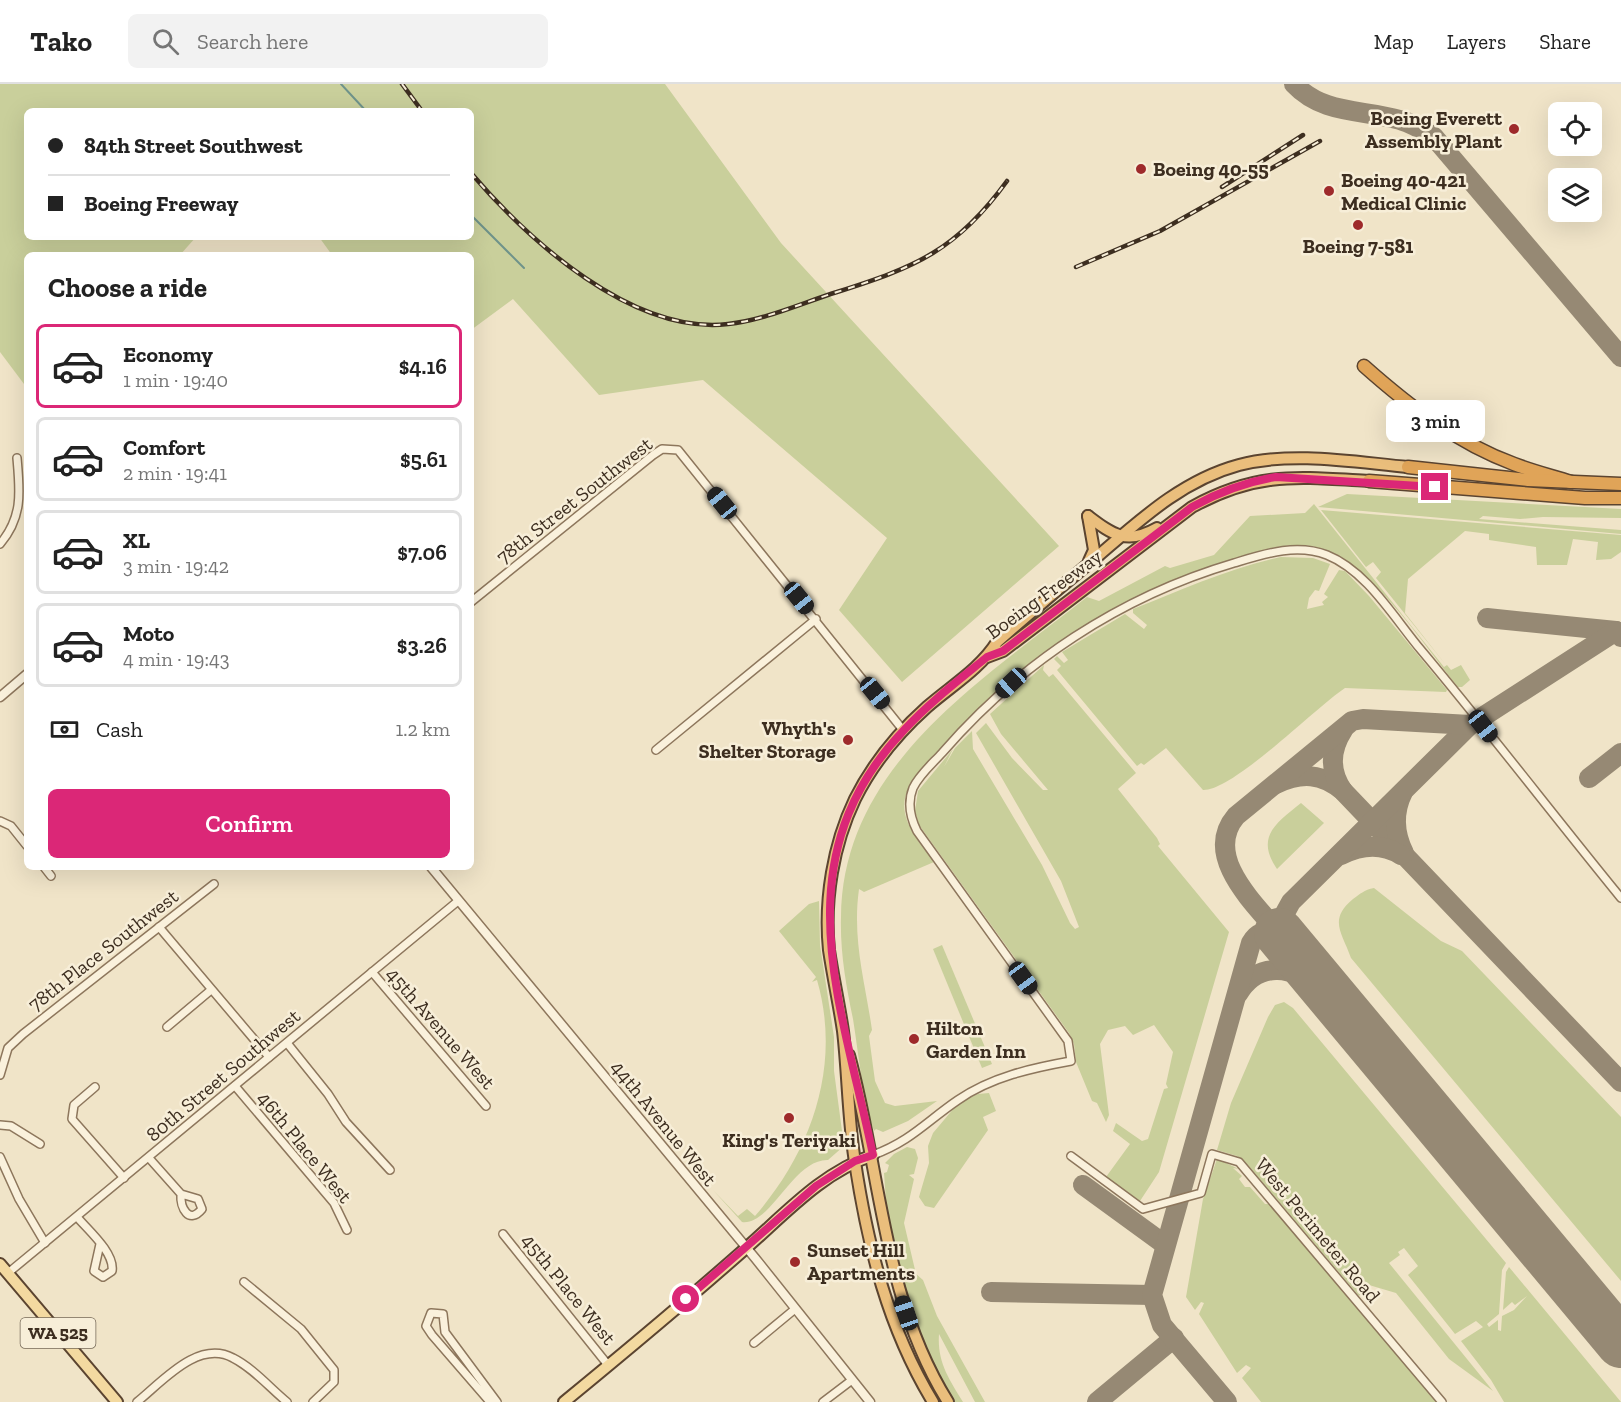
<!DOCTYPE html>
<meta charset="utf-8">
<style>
:root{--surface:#fff;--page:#f2f2f2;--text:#222;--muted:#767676;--line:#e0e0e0;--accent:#db2777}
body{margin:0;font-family:"Zilla Slab",serif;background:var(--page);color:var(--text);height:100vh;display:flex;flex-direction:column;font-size:22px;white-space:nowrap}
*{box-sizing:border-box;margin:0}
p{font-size:20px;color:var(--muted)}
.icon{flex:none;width:33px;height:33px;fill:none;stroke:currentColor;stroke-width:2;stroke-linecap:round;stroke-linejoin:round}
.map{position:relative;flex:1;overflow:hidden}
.details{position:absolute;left:24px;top:168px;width:450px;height:618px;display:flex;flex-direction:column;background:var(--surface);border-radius:9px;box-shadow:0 6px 24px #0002}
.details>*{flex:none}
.hud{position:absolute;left:24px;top:24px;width:450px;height:132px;border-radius:9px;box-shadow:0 6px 24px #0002;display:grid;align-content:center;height:132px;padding:0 24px;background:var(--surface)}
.controls{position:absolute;left:1548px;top:18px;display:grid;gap:12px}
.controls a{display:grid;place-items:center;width:54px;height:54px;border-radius:9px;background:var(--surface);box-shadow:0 6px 24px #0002;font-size:30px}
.end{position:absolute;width:27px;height:27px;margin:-14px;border:8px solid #db2777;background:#fff;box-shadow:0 0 0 3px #fff}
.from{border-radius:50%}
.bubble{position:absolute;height:42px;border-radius:9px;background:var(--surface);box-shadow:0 6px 24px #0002;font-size:20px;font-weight:600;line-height:42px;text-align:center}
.car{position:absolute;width:18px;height:36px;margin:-18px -9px;border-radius:8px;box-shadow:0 0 4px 2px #0007;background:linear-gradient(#222 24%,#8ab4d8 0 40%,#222 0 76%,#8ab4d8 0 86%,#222 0)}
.hud b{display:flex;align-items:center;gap:21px;height:57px;font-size:22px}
.hud b+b{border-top:2px solid var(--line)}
.hud i{width:15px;height:15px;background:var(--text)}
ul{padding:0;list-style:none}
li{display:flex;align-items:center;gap:18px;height:84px;margin:0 12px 9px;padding:0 12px;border:3px solid var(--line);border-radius:9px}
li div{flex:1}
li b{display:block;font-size:22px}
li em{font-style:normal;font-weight:600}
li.on{border-color:var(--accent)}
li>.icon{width:54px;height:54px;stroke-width:1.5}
h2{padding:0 24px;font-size:27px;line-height:72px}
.pay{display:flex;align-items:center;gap:15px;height:66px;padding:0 24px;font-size:22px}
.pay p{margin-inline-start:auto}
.button{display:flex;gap:12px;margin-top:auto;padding:12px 24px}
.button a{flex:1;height:69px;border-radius:9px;background:var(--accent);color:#fff;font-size:24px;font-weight:600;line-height:69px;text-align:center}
header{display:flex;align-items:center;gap:36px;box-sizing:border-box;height:84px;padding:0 30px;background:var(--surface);border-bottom:2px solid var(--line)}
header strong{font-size:28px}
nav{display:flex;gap:33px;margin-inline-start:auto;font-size:21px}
.search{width:420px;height:54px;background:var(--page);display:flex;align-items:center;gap:15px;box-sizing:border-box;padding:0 21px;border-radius:9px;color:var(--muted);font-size:22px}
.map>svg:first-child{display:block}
.green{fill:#c9cf9b}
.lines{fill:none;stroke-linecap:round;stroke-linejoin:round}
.stream{stroke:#6f938a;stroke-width:2}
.taxiway{stroke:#968974;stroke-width:20}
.runway{stroke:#968974;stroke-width:50}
.minor-casing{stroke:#8d765c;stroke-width:10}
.tertiary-casing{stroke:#8d765c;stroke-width:11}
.primary-casing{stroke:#5b4430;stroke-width:14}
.trunk-casing{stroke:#5b4430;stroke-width:14}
.motorway-casing{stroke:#5b4430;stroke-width:15}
.minor{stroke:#faf1dc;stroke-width:7}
.tertiary{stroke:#faf1dc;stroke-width:8}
.primary{stroke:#f3d9a0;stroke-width:10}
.trunk{stroke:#eabe7c;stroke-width:10}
.motorway{stroke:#e0a458;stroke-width:12}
.rail-casing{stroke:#3d2e20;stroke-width:4.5}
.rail{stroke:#f7eed8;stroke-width:2;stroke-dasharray:7;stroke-linecap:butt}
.route{stroke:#db2777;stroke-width:8}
.poi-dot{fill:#9e2a2b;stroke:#f7eed8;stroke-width:2}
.labels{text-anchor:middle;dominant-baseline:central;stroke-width:5;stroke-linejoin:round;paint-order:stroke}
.shield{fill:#f7eed8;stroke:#756857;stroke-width:1.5}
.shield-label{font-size:18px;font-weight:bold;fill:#3d2e20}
.poi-label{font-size:20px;font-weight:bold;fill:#3d2e20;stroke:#f7eed8;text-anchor:start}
.street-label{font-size:20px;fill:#3d2e20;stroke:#f7eed8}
</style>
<header>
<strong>Tako</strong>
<div class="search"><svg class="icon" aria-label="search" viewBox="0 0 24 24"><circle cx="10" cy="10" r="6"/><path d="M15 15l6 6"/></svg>Search here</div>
<nav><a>Map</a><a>Layers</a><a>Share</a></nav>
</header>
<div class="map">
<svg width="1621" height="1318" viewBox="0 0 1621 1318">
<rect width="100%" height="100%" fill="#f0e4c8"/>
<g class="green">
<path d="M0,0H665L781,159L1059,462L902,598L839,526L887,454L703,296L599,311L513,215L471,246V171H332L319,153H471V27H27V153H196L180,171H27V304L0,268Z"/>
<path d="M1347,410L1621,425V434L1543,433L1520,435L1483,432L1479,435L1621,446V450L1318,423Z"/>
<path d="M1314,420L1444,583L1447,581L1451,586L1461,581L1470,596L1462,603H1458C1423,560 1372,480 1319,464C1288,455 1252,469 1222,479C1109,518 1030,569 949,657C934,672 910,692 905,714C900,739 921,759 934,778L864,808L859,805C852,856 865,897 872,946L869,952L875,997L885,1019L895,1022L937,1017L908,1037L883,1048L876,1045L874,1047C862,1012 859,972 853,935C846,901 840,868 841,833C842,682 982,596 1087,513L1099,517L1165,482L1170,484L1214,471L1250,432L1305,429Z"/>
<path d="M1321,426L1621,451V468L1611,475L1596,476L1598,458L1573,455L1567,481H1537L1536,463L1489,456V450L1465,447L1408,495L1405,529L1446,581L1376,494L1381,488L1373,478L1366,483Z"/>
<path d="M1281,473L1313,474L1330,480L1319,507L1315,506L1309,514L1307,525L1324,521L1322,518L1328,513L1324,510L1339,486L1345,487L1369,512L1447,606L1446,608L1345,604C1315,624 1233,707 1203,706L1166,664L1144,681L1141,679L1137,682L1057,586L1061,582L1054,575L1057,572L1064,579L1068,576L1062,568L1125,530L1144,545L1147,541L1133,529V525C1182,506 1229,484 1281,473Z"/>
<path d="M1044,581L1043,586L1049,593L1053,590L1136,689L1118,705L1157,754L1160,760L1158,762L1229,848L1159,1088L1140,1117L1106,1093L1130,1060L1113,1047L1116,1039L1142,1057L1148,1055L1164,1005L1168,1004L1166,1000L1173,968L1154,941L1133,951L1125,942L1108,946L1100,960L1109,1031L1106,1038L1097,1019L1092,1017L1076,978L1074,960L1069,949L919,741L915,727L918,707L953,665L944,683L955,664L972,647L973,665L1042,781L1070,839L1075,845L1079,843L1061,797L976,649L986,639L1012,674L1043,706H1048L1001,650L990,630Z"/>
<path d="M1301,719L1324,739L1277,785C1255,753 1276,739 1301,719Z"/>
<path d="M1374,804L1441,857L1462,867L1621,1033V1197L1351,874C1342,848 1328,836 1353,815C1360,810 1364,806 1374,804Z"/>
<path d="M819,817L820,861L834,953V987L844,1062L828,1076C793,1075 771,1142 742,1138L713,1106L738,1132L747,1125L755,1132C811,1068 842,982 817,896L812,898L816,893L779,847L809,820Z"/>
<path d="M942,861L992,980L982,984L933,865Z"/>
<path d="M1284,918L1293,924L1506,1179L1502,1186L1499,1230L1487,1240L1489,1243L1498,1236V1246L1501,1247L1502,1232L1514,1226L1527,1212L1515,1221L1512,1218L1503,1226L1506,1188L1509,1183L1621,1318H1504L1491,1296L1461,1257L1483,1243L1476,1237L1455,1250L1408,1191L1418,1182L1404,1164L1398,1168L1400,1171L1389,1179L1493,1307L1449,1275L1396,1209L1369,1201L1359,1212L1246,1079L1237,1072L1217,1066L1231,1019L1268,933L1275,921Z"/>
<path d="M989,1009L996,1027L983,1033L988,1046L934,1124L925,1122L919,1113L929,1079L928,1062L933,1049L960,1017L978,1010Z"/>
<path d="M907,1063L915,1065L918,1074L914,1090L909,1091L914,1095L904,1139L916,1190L923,1196L937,1232L985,1318H975L939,1250C937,1278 949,1295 963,1318H955L924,1262L902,1198L887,1131L884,1089L887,1088L889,1081L885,1079L894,1070Z"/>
<path d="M1217,1075L1239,1085L1233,1084L1242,1092L1239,1095L1245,1103H1250L1265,1120H1270L1437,1318H1261L1242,1294L1251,1284L1246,1281L1237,1289L1199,1230L1204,1219L1201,1218L1195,1226L1186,1213L1203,1115Z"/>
</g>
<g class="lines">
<g class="stream">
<path d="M341,0L366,27"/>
<path d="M471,131L524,184"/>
</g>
<g class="taxiway">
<path d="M1294,0C1323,31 1363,25 1400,36C1412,39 1423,46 1434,53L1621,273"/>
<path d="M1487,534L1616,547"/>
<path d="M1589,694L1621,669"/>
<path d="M1276,700C1301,688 1322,689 1343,707L1621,998"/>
<path d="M1343,707C1329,687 1330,666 1343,646"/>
<path d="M1403,708C1393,728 1394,749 1404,769"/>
<path d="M1341,771C1361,761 1382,759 1401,771"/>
<path d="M1279,849L1280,838L1291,818L1470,641L1616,547L1621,553"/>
<path d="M1279,849C1255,820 1202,772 1236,732L1352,637L1363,635L1470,641"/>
<path d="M1238,910C1260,873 1294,886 1324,902"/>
<path d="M1083,1101L1164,1160"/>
<path d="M991,1208L1152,1211"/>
<path d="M1097,1318L1174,1254"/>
<path d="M1227,1318L1162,1241L1152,1211L1251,859C1259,845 1266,849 1279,849"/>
</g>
<path class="runway" d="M1279,849L1621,1259"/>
<g class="minor-casing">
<g id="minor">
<path d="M0,460C23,433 20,408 17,374"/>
<path d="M471,518L653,371L662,365L678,366L903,646"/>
<path d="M656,666L816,535"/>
<path d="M0,737L11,742L27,762"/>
<path d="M44,783L51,792"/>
<path d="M159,843L269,973"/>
<path d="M372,888L486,1022"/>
<path d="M167,943L211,906"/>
<path d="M287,959L328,1010L346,1038L390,1086"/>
<path d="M0,991L8,964L23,950L214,800"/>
<path d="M235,1002L334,1119L347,1146"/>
<path d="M95,1003L74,1021L72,1035L124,1094"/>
<path d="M0,1041L11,1042L40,1060"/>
<path d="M873,1071C911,1057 927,1037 958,1016C991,993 1032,984 1071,977L1068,957L917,747C910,733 907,719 913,704C919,691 932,680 942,669C1020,579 1119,513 1234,479C1264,470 1296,459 1327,471C1367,487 1394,534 1421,566C1489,647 1554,732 1621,814"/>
<path d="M1071,1072L1143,1125L1201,1109L1212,1070L1239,1078L1442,1318"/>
<path d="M0,1073L19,1115L45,1159"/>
<path d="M149,1074L181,1110L198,1115L202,1125C189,1141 180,1124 181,1110"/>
<path d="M77,1133C88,1146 115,1169 112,1187L103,1193L94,1187L100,1160"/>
<path d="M503,1150L608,1281"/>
<path d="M8,1189L458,817"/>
<path d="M244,1198L301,1245L334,1286V1298L313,1318"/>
<path d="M754,1259L795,1225"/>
<path d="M137,1318C162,1298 198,1255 233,1274C253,1284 270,1304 287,1318"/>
<path d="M490,1318L432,1251L426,1242L431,1229L443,1230L445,1248L497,1318"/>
<path d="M823,1318L852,1296"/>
</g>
</g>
<g class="tertiary-casing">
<g id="tertiary">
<path d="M0,613L27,590"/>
<path d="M431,783L755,1174L870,1318"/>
</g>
</g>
<g class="primary-casing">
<g id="primary">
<path d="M0,1180L117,1318"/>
<path d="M564,1318C625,1268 686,1217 745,1165C785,1130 821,1089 873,1071"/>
</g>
</g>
<g class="trunk-casing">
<g id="trunk">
<path d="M1088,432C1113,451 1127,461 1157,444"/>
<path d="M1088,432L1094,466L1089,477"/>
<path d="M987,573L1003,567L1192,423C1257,387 1298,393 1369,397"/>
<path d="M849,971C881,1088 882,1212 948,1318"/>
<path d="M933,1318C888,1244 868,1163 855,1078C848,1035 848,990 843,947C839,920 833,893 829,866C824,816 833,761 855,715C872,681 899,648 927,623C951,602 980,585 997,558C1030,529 1064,500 1098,472C1141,435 1183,396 1239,381C1293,367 1353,378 1408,383"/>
</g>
</g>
<g class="motorway-casing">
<g id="motorway">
<path d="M1364,282C1409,322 1457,359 1514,380C1532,387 1552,392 1571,398"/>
<path d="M1408,383L1528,396L1621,400"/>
<path d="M1369,397L1585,414H1621"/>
</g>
</g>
<use href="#minor" class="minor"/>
<use href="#tertiary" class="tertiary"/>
<use href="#primary" class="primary"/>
<use href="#trunk" class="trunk"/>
<use href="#motorway" class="motorway"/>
<g class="rail-casing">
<g id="rail">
<path d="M402,0L422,27"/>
<path d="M471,89C529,157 633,251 728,240C765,236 802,219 837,208C916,183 957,166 1007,97"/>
<path d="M1222,103L1303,51"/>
<path d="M1076,183L1160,147L1320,57"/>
</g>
</g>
<use href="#rail" class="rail"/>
</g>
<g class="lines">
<path class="route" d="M686,1215L816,1102L855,1077L873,1071C842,920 780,775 905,645C930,618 959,596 987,573L1003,567L1192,423C1219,408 1245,398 1276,393L1435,403"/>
</g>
<g class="poi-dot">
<circle cx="1514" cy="45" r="6"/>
<circle cx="1141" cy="85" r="6"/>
<circle cx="1329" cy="107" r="6"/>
<circle cx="1358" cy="141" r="6"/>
<circle cx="848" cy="656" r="6"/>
<circle cx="914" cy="955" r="6"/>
<circle cx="789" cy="1034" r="6"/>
<circle cx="795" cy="1178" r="6"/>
</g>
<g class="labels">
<rect class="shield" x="20.5" y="1234" width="75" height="30" rx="4.5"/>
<g class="shield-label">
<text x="58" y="1249">WA 525</text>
</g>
<g class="poi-label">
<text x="1502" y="34" text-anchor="end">Boeing Everett<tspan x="1502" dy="23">Assembly Plant</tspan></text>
<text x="1153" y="85">Boeing 40-55</text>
<text x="1341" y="96">Boeing 40-421<tspan x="1341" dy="23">Medical Clinic</tspan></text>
<text x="1358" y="162" text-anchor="middle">Boeing 7-581</text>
<text x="836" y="644" text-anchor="end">Whyth's<tspan x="836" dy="23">Shelter Storage</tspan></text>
<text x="926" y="944">Hilton<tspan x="926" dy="23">Garden Inn</tspan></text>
<text x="789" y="1056" text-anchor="middle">King's Teriyaki</text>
<text x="807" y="1166">Sunset Hill<tspan x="807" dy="23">Apartments</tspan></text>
</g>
<g class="street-label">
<text transform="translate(574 416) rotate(-38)">78th Street Southwest</text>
<text transform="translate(1044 510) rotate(-36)">Boeing Freeway</text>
<text transform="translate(103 866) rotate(-38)">78th Place Southwest</text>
<text transform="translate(441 944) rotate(49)">45th Avenue West</text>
<text transform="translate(223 991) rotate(-40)">80th Street Southwest</text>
<text transform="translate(664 1039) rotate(51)">44th Avenue West</text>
<text transform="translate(305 1063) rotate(51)">46th Place West</text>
<text transform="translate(1318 1146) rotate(50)">West Perimeter Road</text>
<text transform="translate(569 1205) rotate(51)">45th Place West</text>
</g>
</g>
</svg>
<div class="controls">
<a><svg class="icon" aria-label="locate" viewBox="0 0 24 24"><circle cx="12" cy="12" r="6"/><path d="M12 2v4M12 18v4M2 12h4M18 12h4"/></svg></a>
<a><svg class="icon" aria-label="layers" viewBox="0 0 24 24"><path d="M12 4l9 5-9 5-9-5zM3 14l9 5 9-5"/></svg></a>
</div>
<i class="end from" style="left:686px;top:1215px"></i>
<i class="end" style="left:1435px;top:403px"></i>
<div class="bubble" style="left:1386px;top:316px;width:99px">3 min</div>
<i class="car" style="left:722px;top:419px;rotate:321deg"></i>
<i class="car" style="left:799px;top:514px;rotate:141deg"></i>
<i class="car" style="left:1011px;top:599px;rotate:227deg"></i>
<i class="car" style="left:875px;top:609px;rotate:141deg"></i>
<i class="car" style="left:1483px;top:642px;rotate:142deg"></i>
<i class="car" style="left:1023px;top:894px;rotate:144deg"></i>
<i class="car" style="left:906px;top:1229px;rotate:341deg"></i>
<div class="hud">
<b><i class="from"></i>84th Street Southwest</b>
<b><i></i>Boeing Freeway</b>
</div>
<section class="details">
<h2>Choose a ride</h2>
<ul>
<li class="on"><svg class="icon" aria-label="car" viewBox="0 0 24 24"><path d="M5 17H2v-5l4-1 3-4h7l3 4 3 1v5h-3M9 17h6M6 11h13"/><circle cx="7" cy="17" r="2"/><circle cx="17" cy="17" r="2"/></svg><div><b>Economy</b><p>1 min · 19:40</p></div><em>$4.16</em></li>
<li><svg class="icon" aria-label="car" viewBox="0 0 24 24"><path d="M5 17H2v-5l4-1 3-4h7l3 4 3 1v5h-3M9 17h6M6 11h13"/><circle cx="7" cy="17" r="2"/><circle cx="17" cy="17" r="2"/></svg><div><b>Comfort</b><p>2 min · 19:41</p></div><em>$5.61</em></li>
<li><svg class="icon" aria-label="car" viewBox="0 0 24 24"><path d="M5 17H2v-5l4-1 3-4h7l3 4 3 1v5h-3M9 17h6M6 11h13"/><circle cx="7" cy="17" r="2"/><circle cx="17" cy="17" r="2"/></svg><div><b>XL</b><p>3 min · 19:42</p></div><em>$7.06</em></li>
<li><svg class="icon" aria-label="car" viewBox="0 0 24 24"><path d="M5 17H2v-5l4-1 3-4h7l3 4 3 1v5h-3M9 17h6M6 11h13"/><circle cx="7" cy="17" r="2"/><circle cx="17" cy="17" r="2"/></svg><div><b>Moto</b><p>4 min · 19:43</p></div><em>$3.26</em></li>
</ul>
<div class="pay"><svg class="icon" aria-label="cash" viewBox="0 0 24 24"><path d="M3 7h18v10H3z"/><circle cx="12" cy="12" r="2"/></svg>Cash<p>1.2 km</p></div>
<div class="button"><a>Confirm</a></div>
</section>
</div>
